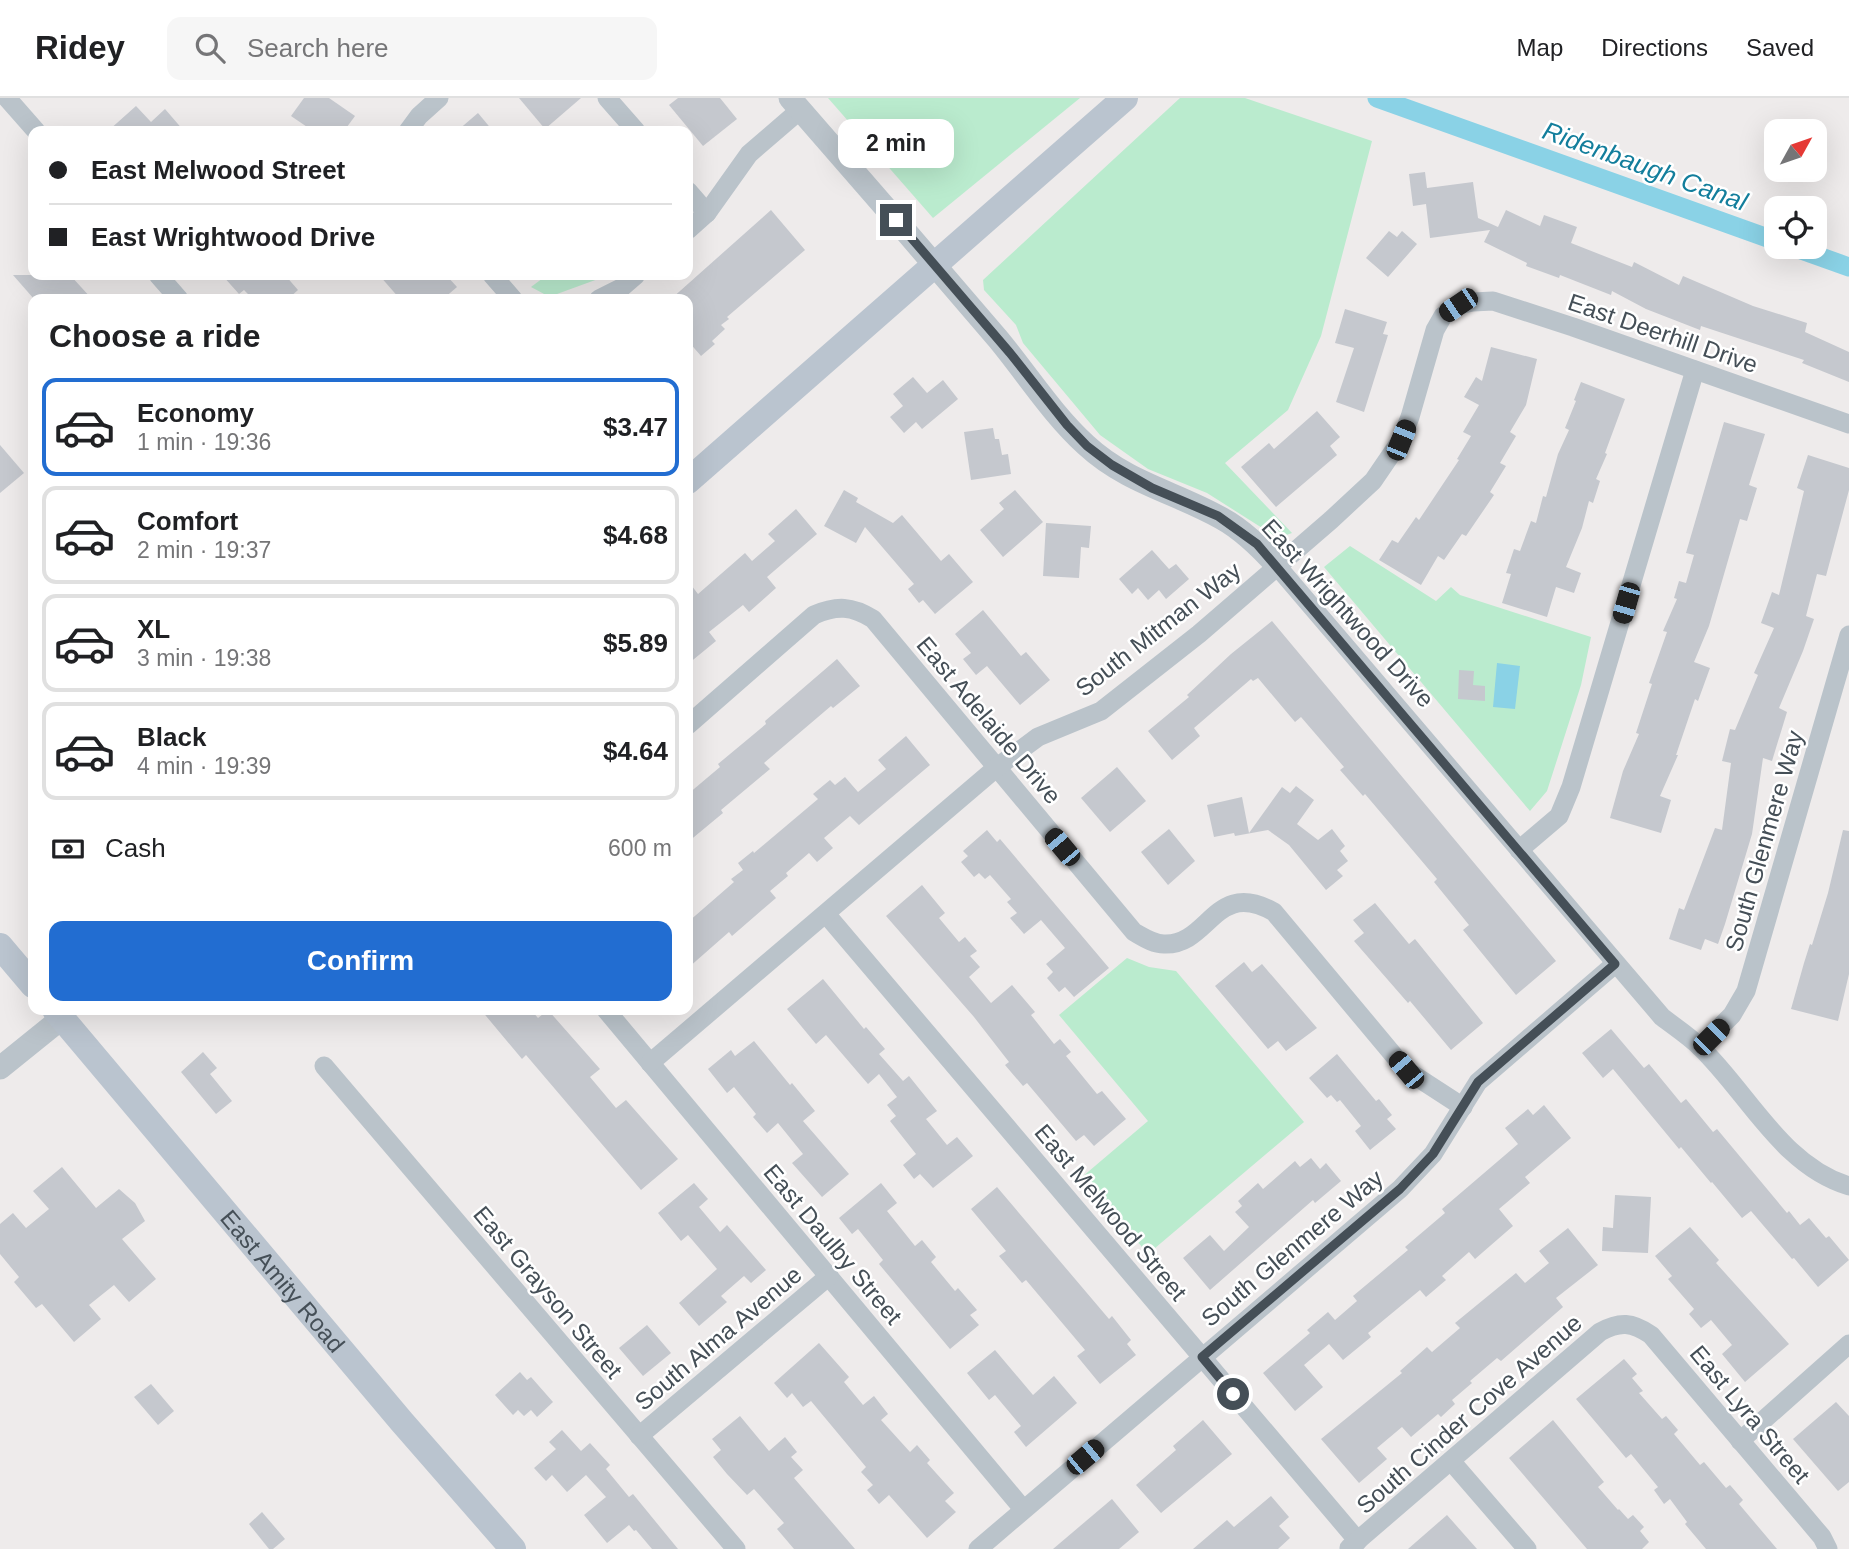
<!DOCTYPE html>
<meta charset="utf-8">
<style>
:root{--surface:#fff;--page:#f6f6f6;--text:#202124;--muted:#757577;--line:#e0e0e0;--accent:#226dd1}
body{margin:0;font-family:Helvetica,sans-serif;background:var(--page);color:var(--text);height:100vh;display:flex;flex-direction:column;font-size:26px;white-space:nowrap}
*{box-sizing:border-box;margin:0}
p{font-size:23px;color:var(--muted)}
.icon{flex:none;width:38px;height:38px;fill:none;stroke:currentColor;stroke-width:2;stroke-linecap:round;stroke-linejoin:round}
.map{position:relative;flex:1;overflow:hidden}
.sheet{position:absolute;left:28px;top:196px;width:665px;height:721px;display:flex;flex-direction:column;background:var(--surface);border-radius:14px;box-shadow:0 7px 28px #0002}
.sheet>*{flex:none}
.banner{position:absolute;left:28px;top:28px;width:665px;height:154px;border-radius:14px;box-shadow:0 7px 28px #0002;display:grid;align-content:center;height:154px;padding:0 21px;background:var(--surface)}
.needle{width:46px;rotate:50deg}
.controls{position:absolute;left:1764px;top:21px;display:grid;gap:14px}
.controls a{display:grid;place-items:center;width:63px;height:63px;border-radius:14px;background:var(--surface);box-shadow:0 7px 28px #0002;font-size:35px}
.end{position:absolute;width:32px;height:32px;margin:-16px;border:9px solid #454f57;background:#fff;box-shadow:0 0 0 4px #fff}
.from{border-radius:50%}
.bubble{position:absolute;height:49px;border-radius:14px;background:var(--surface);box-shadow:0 7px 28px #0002;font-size:23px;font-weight:600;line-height:49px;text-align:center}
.car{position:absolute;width:21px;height:42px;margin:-21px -10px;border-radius:9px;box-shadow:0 0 5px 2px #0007;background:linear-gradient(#222 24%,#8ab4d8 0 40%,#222 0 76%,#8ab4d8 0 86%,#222 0)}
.banner b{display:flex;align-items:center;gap:24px;height:66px;font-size:26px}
.banner b+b{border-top:2px solid var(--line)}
.banner i{width:18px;height:18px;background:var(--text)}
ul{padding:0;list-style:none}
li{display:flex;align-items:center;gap:21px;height:98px;margin:0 14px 10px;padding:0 7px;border:4px solid var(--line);border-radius:14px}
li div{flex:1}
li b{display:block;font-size:26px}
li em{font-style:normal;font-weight:600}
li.active{border-color:var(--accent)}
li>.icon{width:63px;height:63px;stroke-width:1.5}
h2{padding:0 21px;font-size:32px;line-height:84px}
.pay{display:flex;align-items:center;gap:18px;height:77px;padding:0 21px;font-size:26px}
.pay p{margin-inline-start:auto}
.button{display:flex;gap:14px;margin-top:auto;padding:14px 21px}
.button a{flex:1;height:80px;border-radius:14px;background:var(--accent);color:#fff;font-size:28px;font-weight:600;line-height:80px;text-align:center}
header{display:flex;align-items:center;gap:42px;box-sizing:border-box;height:98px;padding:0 35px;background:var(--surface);border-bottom:2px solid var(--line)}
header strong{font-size:33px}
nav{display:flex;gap:38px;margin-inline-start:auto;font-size:24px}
.search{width:490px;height:63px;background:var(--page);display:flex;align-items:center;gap:18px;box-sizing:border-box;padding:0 24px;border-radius:14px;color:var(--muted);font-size:26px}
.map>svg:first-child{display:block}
.green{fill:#baebce}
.water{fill:#8ad2e6}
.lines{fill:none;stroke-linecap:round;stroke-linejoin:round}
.canal{stroke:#8ad2e6;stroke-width:19}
.building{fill:#c5c8ce}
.minor{stroke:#bac3ca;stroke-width:19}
.tertiary{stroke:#bac3ca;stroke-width:23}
.secondary{stroke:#bac4cf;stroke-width:26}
.route{stroke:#454f57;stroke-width:9}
.labels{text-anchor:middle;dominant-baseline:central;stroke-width:5;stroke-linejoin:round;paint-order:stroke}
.street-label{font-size:24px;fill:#454f57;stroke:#fff}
.water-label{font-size:26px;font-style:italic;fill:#137e9c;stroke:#fff}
</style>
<header>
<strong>Ridey</strong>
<div class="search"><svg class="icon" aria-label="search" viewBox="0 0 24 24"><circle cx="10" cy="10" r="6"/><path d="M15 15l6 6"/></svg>Search here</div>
<nav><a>Map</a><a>Directions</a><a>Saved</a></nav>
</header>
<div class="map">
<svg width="1849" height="1451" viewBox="0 0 1849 1451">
<rect width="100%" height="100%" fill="#eeebeb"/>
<g class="green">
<path d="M828,0H1080L933,120Z"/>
<path d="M1180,0H1245L1372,43L1321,238L1288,312L1225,365L1292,435L1278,440L1207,395L1148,371L1100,337L1023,245L1016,227L984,192L983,182Z"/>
<path d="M547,177H609L557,196L546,197L531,189Z"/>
<path d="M1350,448L1436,503L1451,489L1460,497L1591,539L1581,587L1547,693L1530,713L1324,469Z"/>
<path d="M1127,860L1149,869L1176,873L1304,1024L1148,1156L1082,1079L1148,1023L1059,917Z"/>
</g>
<path class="water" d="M1497,565L1520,568L1515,611L1493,609Z"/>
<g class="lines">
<g class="canal">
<path d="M1377,0L1776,143"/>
<path d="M1793,149L1849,169"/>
</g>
</g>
<g class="building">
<path d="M304,0H329L355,18L344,33H313L291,18Z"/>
<path d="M519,0H581L545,31Z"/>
<path d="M678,0H720L737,21L703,48L669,7Z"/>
<path d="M136,8L151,24L165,11L184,33H108Z"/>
<path d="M478,15L493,33H457Z"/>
<path d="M1425,74L1427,90L1473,84L1478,120L1498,129L1506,112L1540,128L1544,117L1577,129L1571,145L1632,169L1634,164L1679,187L1683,178L1753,208L1807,225L1805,234L1849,254V284L1802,265L1804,262L1701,228L1700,232L1646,211L1612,193L1611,197L1560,177L1559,180L1526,168L1527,165L1484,144L1490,132L1430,140L1426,106L1413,108L1409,76Z"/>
<path d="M771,112L805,152L727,219L729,221L721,227L725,231L712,243L715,246L701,258L688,243V201H671Z"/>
<path d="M1389,133L1397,139L1402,133L1417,146L1388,179L1366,160Z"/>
<path d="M13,177H70L92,201H34Z"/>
<path d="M222,177H285L298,192L288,201H253L244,192L239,196Z"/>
<path d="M379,177H446L457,189L443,201H400Z"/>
<path d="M1345,211L1387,224L1383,236L1388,237L1364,314L1336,304L1354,250L1335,245Z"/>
<path d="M1491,249L1537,261L1526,307L1510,334L1516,338L1500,365L1506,368L1490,394L1494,397L1466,438L1462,436L1444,462L1438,458L1421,487L1379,462L1392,442L1398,445L1416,419L1419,422L1459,362L1457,361L1471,338L1463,334L1479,307L1464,299L1476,279L1482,283Z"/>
<path d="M913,279L927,295L943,282L958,301L922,331L916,324L904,335L890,319L903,308L893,296Z"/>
<path d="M1581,284L1625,301L1605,355L1607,356L1596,381L1600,383L1593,405L1589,403L1582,430L1566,469L1581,475L1574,495L1556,489L1547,519L1502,505L1511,476L1506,475L1514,451L1520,453L1531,423L1536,425L1543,398L1546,399L1558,356L1569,332L1565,330L1576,303L1574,302Z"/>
<path d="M1317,313L1340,339L1330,348L1337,357L1276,409L1241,369L1269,345L1274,351Z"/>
<path d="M1724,324L1765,336L1749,387L1757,390L1747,423L1740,421L1709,528L1694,564L1710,570L1698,603L1695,601L1676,657H1678L1660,698L1671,702L1661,735L1610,720L1623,673L1639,636L1636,635L1652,586L1649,585L1667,534L1663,533L1677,501L1674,500L1679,483L1686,485L1694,457L1686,455Z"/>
<path d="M993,330L995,341H999L1002,357L1008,356L1011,376L971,382L964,334Z"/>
<path d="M0,347L24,375L0,395Z"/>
<path d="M1808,357L1849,370V392L1826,478L1817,476L1806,518L1814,521L1803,553L1779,610L1787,614L1772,663L1763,660L1752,736L1725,826L1718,846L1705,841L1701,852L1669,841L1679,810L1684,812L1715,730L1722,732L1731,665L1722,663L1730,631L1735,632L1758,577L1754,575L1774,530L1761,525L1772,494L1779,497L1804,393L1797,390Z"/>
<path d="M844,392L858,400L856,404L893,425L902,417L941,463L949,456L973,484L935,516L923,502L919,505L908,491L914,486L865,429L856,445L824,428Z"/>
<path d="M1015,392L1043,424L1003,459L980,432L1004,411L999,405Z"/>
<path d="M796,411L817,436L767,479L776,490L749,514L743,507L709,534L716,543L688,566V483L698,496L745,455L752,463L775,443L768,436Z"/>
<path d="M1046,425L1091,428L1089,450L1081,449L1079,480L1043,478Z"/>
<path d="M1152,452L1169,471L1176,466L1189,481L1166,501L1159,492L1148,502L1138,490L1132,496L1119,481Z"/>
<path d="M983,512L1021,558L1026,554L1050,582L1020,607L987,568L976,577L963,561L971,555L955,536Z"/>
<path d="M1272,523L1556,863L1516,897L1463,832L1469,827L1434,784L1437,781L1365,696L1363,698L1340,672L1344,669L1301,619L1295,624L1258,580L1253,583L1251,581L1194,630L1200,638L1172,662L1148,633L1189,599L1187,597L1231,556Z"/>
<path d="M837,561L860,588L833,610L831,608L764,665L770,671L721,712L723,715L688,744V696L720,669L718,666L766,626L765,623Z"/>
<path d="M1459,572L1474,573L1473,587L1485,588V603L1458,601Z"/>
<path d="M906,638L930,667L859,727L850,718L824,740L833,750L817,764L809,755L786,775L788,778L770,793L776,800L732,838L729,834L688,870V824L734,784L731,781L743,772L738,765L753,753L754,755L818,701L813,696L830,682L835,687L845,679L858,694L886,671L878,662Z"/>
<path d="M1117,669L1146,703L1110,734L1081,700Z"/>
<path d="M1296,688L1314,702L1297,726L1318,742L1332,731L1345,748L1340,753L1348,763L1337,772L1343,778L1326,792L1289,747L1268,732L1235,738L1234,735L1214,739L1207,707L1242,699L1249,735L1282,689L1290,695Z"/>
<path d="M1169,731L1195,763L1168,787L1141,754Z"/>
<path d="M987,732L997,744L1000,741L1109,870L1074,899L1065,889L1059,894L1047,880L1053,874L1046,866L1065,850L1041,822L1024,836L1010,820L1017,815L1007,804L1011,801L990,777L985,781L979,775L974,779L961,764L968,758L963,753Z"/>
<path d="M1843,732L1849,733V876L1838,923L1791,911L1804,865L1810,846L1812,847L1828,795Z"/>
<path d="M922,787L945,815L939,820L959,844L965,839L977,853L970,858L980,869L969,879L991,905L1012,887L1035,914L1031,917L1054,946L1060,941L1071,954L1066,958L1097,996L1102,993L1126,1021L1094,1048L1084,1037L1076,1043L1027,985L1023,988L1005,967L1009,964L974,919L886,818Z"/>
<path d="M1375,805L1409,846L1415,841L1483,925L1451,952L1410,903L1408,905L1354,843L1364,835L1353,822Z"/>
<path d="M1244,864L1252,874L1262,866L1317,930L1286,953L1278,943L1268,951L1215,888Z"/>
<path d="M823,881L864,931L866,929L885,951L879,956L903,983L909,978L937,1013L926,1021L947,1047L957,1039L973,1058L933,1090L920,1076L914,1081L903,1067L916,1056L890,1023L896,1018L887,1007L897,999L879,976L868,986L826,937L816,946L787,911Z"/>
<path d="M481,912H531L538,920L548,912L600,971L590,979L616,1010L626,1002L678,1061L641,1092L526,957L522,961Z"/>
<path d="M1611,931L1644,970L1649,966L1681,1005L1686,1001L1713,1034L1717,1031L1787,1115L1789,1113L1800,1127L1809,1120L1826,1140L1829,1138L1849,1162L1818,1189L1794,1160L1792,1161L1751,1113L1742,1120L1712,1084L1711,1085L1681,1049L1679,1051L1613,971L1603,980L1582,955Z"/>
<path d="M754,943L790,987L792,985L815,1013L803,1023L849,1076L822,1099L792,1065L803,1056L778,1025L767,1035L753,1019L756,1016L734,989L727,995L708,971L731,952L735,958Z"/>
<path d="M203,954L217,970L210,976L232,1003L216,1016L181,974Z"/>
<path d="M1337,956L1376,1003L1379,1001L1392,1017L1387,1021L1396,1031L1370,1052L1355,1033L1361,1028L1340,1002L1337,1004L1331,997L1327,1000L1309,980Z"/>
<path d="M1544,1007L1571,1040L1525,1079L1530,1085L1499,1111L1513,1128L1475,1161L1469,1154L1442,1178L1446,1182L1426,1199L1420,1192L1368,1235L1371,1239L1343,1262L1329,1246L1304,1267L1323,1289L1295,1313L1263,1275L1310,1235L1307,1232L1328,1214L1335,1222L1357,1203L1353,1198L1408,1152L1405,1149L1445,1115L1442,1111L1518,1046L1505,1030L1528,1011L1533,1017Z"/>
<path d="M1311,1060L1320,1071L1326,1065L1341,1083L1315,1105L1313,1102L1210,1192L1183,1160L1210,1137L1224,1153L1249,1129L1235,1114L1242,1108L1238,1103L1258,1085L1263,1091L1295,1063L1300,1069Z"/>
<path d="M62,1069L96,1110L119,1091L135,1105L145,1123L122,1141L156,1181L129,1204L114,1187L89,1207L101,1221L74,1244L42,1206L36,1210L14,1184L19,1179L0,1156V1126L13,1115L26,1130L49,1111L33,1093Z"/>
<path d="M694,1085L708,1101L699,1109L720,1134L727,1127L766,1172L751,1185L744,1178L721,1198L727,1204L699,1228L679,1205L717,1171L688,1137L681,1143L658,1115Z"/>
<path d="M881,1085L897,1105L887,1113L915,1148L922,1142L936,1159L931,1164L955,1193L958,1190L977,1212L970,1217L979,1227L950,1251L879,1166L883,1162L858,1131L852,1136L839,1120Z"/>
<path d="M997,1089L1109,1221L1112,1218L1131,1242L1127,1246L1136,1257L1100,1286L1077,1258L1085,1252L1026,1182L1022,1185L999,1158L1006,1153L971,1111Z"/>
<path d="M1615,1097L1651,1099L1648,1155L1602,1153L1603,1129L1613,1130Z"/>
<path d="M1690,1129L1719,1162L1716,1165L1789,1246L1745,1284L1722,1256L1732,1247L1711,1222L1701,1230L1689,1216L1694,1211L1668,1181L1672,1178L1655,1158Z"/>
<path d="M1568,1130L1598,1167L1556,1200L1563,1209L1501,1263L1497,1260L1470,1283L1472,1285L1452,1302L1455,1306L1441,1319L1438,1316L1411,1339L1402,1329L1377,1350L1387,1361L1359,1385L1321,1341L1402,1275L1400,1273L1427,1249L1432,1254L1460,1230L1455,1225L1516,1175L1525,1185L1549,1165L1539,1153Z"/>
<path d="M647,1227L671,1255L643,1278L619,1250Z"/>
<path d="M819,1245L849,1279L844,1284L863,1307L874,1298L888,1316L881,1322L910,1354L917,1347L930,1362L927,1365L954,1395L945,1403L956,1414L927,1440L889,1397L879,1406L867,1392L873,1387L861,1374L866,1369L811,1303L803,1309L792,1295L787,1300L774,1285Z"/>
<path d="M995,1252L1033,1297L1054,1278L1077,1305L1026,1349L1014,1334L1021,1328L995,1297L989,1302L967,1275Z"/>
<path d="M1624,1261L1637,1276L1632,1280L1643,1293L1639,1295L1662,1321L1666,1318L1678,1332L1674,1336L1700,1367L1704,1364L1726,1390L1730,1387L1743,1402L1739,1406L1777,1451H1706L1685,1426L1687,1424L1670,1401L1664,1406L1654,1392L1658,1389L1631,1356L1626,1360L1576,1301Z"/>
<path d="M520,1274L527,1282L531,1279L553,1304L537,1319L531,1312L524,1318L518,1312L513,1317L495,1297Z"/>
<path d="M151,1286L174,1313L158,1327L134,1299Z"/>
<path d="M1836,1304L1849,1318V1384L1838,1393L1793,1341Z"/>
<path d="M740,1318L769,1353L785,1339L797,1354L791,1359L803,1372L794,1380L855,1451H794L777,1431L784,1425L754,1391L747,1397L727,1376L713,1359L721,1352L712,1341Z"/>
<path d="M1203,1322L1232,1356L1161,1415L1136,1387L1176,1352L1173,1348Z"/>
<path d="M1553,1322L1604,1384L1598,1389L1618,1412L1619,1411L1628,1421L1633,1417L1644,1429L1640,1433L1649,1444L1642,1451H1587L1509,1360Z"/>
<path d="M562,1332L581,1353L590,1345L610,1367L606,1371L629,1399L633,1396L678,1451H652L636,1432L634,1433L629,1427L607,1445L584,1417L606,1399L586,1377L567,1394L552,1377L546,1383L534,1370L556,1351L549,1344Z"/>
<path d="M1271,1398L1289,1419L1279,1428L1290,1440L1278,1451H1193L1227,1422L1234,1429Z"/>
<path d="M1112,1401L1139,1434L1119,1451H1053Z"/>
<path d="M262,1414L285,1441L273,1451H269L249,1426Z"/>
<path d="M1447,1417L1477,1451H1408Z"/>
</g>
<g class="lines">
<g class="minor">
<path d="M7,0L36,33"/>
<path d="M607,0L636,33"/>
<path d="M408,33L419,18L439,0"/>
<path d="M688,93L707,115"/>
<path d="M688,132L707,115L749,56L800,12"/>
<path d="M158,177L179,201"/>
<path d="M492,177L513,201"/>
<path d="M599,201L621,190L636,177"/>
<path d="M1277,468L1662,919C1675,929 1689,938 1700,949C1748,995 1782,1068 1849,1088"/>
<path d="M688,627L814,517C837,507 852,508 873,521L1134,834C1143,839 1153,846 1164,846C1210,848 1214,780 1274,814L1406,972L1463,1009"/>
<path d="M1519,752L1559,718L1571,689L1695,272"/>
<path d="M826,816L1358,1443"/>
<path d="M606,912L1023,1411"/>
<path d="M1700,949L1732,917L1746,893L1849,537"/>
<path d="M650,965L996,670L1038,639L1101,613L1199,536L1331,422L1373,383L1401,342L1410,319L1435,232L1443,218L1458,207L1473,204L1493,203L1573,229L1849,326"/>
<path d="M324,968L736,1451"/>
<path d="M639,1338L829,1178"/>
<path d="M1740,1343L1849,1246"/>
<path d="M1451,1363L1527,1451"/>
<path d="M1349,1450L1600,1234C1620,1223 1632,1224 1651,1237L1822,1439L1828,1451"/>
<path d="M978,1451L1400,1091L1433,1056L1478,984L1615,866"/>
</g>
<g class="tertiary">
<path d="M790,0C860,80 929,160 998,241C1027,276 1052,316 1086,347C1127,385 1175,394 1221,420C1243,432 1260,449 1277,468"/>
<path d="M0,970L62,920"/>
</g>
<g class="secondary">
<path d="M688,383L1125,0"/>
<path d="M0,848L33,887"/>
<path id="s1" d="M55,912L402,1324L513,1451"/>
</g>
</g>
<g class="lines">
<path class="route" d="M896,122L1010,255L1067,327L1087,348L1112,367L1152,390L1218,418L1257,446L1615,866L1478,984L1433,1056L1400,1091L1202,1259L1233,1296"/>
</g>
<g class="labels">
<g class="street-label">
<text transform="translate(1663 235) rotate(19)">East Deerhill Drive</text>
<text transform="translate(1348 515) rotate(48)">East Wrightwood Drive</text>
<text transform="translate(1158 531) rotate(-38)">South Mitman Way</text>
<text transform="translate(989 622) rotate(50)">East Adelaide Drive</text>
<text transform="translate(1764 743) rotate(-74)">South Glenmere Way</text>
<text transform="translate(1111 1114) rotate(50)">East Melwood Street</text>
<text transform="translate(833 1146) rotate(50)">East Daulby Street</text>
<text transform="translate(1292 1150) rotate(-40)">South Glenmere Way</text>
<text stroke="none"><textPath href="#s1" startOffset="354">East Amity Road</textPath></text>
<text transform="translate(548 1194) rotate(50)">East Grayson Street</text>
<text transform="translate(718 1240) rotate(-40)">South Alma Avenue</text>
<text transform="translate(1469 1316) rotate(-41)">South Cinder Cove Avenue</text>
<text transform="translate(1750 1316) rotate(50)">East Lyra Street</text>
</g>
<g class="water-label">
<text transform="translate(1645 68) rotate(20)">Ridenbaugh Canal</text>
</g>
</g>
</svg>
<div class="controls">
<a><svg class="needle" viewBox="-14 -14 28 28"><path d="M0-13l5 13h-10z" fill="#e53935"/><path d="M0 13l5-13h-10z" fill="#757577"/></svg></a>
<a><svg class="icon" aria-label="locate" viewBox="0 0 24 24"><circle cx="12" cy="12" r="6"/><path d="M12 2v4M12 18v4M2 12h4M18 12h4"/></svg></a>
</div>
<i class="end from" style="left:1233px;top:1296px"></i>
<i class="end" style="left:896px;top:122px"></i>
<div class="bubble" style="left:838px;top:21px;width:116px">2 min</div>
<i class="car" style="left:1458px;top:207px;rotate:236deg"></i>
<i class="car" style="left:1401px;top:342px;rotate:22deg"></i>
<i class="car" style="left:1626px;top:505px;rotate:196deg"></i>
<i class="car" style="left:1062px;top:749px;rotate:320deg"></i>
<i class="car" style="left:1711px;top:939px;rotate:45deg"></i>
<i class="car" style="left:1406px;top:972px;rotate:320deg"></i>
<i class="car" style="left:1085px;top:1359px;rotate:50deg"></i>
<div class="banner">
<b><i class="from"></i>East Melwood Street</b>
<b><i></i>East Wrightwood Drive</b>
</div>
<section class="sheet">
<h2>Choose a ride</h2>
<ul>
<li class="active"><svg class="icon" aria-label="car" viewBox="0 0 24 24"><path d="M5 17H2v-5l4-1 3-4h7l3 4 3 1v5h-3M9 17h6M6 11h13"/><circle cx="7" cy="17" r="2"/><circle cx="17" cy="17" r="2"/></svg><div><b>Economy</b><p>1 min · 19:36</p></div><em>$3.47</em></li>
<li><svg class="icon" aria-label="car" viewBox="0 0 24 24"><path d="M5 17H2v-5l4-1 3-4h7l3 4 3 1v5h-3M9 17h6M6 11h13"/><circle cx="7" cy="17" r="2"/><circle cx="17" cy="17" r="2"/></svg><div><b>Comfort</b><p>2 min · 19:37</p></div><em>$4.68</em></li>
<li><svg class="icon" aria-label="car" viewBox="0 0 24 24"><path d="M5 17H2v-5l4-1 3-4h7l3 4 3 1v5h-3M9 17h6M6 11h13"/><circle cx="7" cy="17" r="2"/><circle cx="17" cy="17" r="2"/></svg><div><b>XL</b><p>3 min · 19:38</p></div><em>$5.89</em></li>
<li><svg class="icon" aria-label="car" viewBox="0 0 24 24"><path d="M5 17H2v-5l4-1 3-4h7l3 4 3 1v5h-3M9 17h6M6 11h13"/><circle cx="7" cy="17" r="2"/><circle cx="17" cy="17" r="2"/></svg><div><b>Black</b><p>4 min · 19:39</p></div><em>$4.64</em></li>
</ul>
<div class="pay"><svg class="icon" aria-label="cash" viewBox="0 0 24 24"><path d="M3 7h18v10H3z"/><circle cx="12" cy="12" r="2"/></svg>Cash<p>600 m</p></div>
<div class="button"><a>Confirm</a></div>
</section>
</div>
